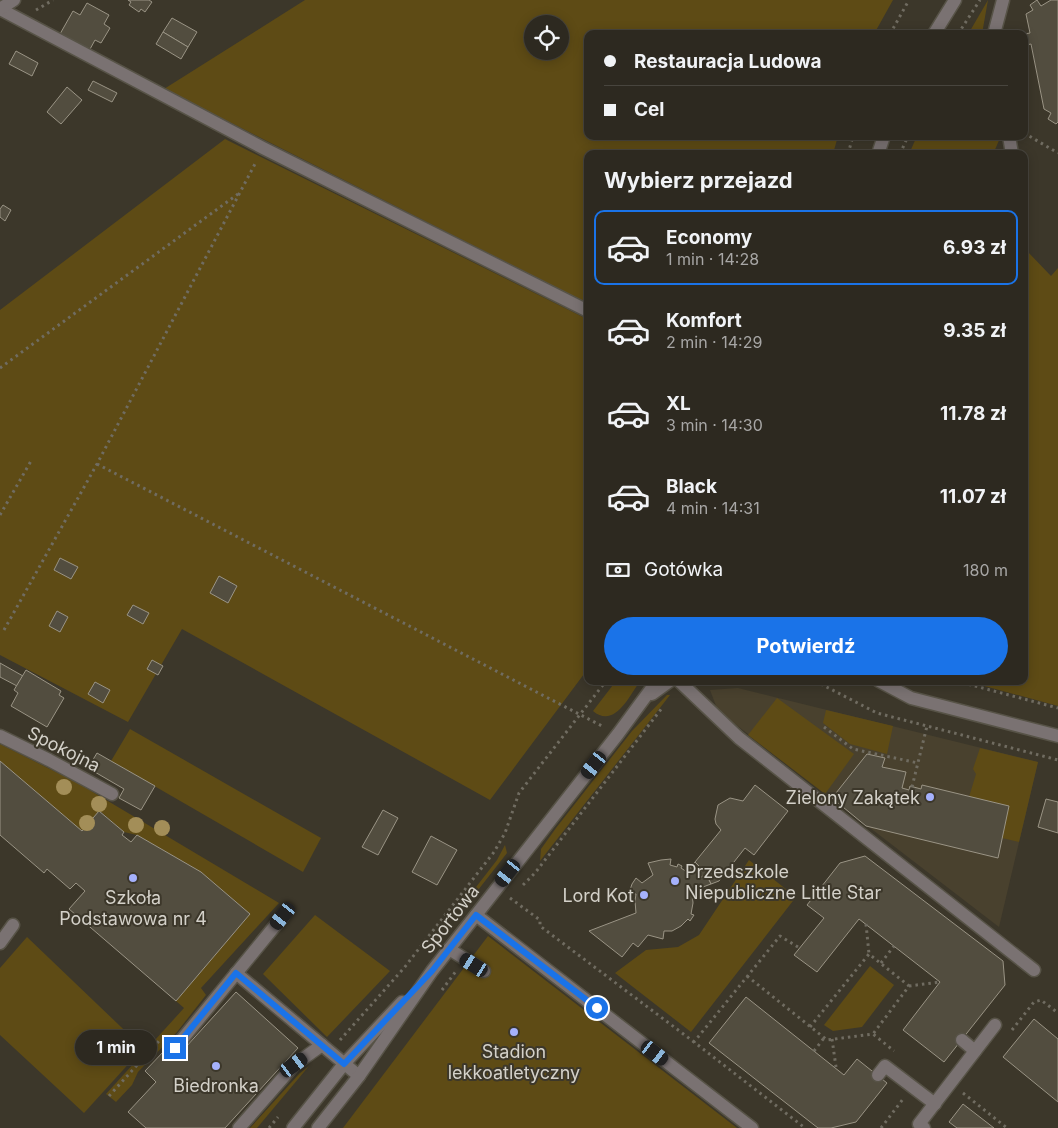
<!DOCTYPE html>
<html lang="pl">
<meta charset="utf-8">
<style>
:root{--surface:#2d2920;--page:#353129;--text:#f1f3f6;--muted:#a7a6a5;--line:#48453e;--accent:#1a73e8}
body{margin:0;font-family:Inter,sans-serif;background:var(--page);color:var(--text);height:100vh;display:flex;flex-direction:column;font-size:19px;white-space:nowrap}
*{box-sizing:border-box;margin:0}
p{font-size:16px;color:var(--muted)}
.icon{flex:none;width:28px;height:28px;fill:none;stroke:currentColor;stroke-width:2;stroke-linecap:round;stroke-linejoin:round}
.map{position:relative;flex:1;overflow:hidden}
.side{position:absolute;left:584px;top:150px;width:444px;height:535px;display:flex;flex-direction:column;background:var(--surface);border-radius:10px;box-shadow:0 2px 12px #0003,0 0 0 1px var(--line)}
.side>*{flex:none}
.hud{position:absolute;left:584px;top:30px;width:444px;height:110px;border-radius:10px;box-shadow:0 2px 12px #0003,0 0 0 1px var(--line);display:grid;align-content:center;height:110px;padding:0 20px;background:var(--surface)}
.fabs{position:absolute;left:524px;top:15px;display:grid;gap:10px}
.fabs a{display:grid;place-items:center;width:45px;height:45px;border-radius:50%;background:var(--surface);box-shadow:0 2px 12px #0003,0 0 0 1px var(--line);font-size:25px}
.end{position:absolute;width:22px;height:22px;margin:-11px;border:6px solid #1a73e8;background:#fff;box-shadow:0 0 0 2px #fff}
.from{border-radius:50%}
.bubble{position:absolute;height:35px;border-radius:18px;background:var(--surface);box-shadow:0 2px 12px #0003,0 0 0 1px var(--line);font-size:16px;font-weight:700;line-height:35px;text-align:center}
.car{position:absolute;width:15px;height:30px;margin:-15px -8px;border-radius:6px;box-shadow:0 0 4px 1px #0007;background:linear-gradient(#222 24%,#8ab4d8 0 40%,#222 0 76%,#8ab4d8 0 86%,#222 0)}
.hud b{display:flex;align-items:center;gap:18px;height:48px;font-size:19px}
.hud b+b{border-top:1px solid var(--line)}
.hud i{width:12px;height:12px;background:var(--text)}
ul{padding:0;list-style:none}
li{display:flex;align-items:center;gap:15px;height:75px;margin:0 10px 8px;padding:0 10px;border:2px solid transparent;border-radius:10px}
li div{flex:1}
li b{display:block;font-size:19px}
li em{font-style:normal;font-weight:700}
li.current{border-color:var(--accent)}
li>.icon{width:45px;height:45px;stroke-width:1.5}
h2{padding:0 20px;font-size:22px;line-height:60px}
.pay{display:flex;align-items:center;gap:12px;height:55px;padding:0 20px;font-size:19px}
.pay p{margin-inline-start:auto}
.cta{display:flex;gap:10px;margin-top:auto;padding:10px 20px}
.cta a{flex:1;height:58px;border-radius:30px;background:var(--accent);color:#fff;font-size:20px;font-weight:700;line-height:58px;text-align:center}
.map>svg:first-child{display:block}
.built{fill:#49412e}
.green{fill:#5e4b15;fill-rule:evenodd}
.building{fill:#524d3f;stroke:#9a9485}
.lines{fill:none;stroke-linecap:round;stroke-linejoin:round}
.minor-casing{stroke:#575347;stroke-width:15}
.path{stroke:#706c61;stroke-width:3;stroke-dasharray:2.5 4;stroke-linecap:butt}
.minor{stroke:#7a7272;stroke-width:12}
.tree{fill:#a38e58}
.route{stroke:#1a73e8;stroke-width:6}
.poi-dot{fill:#a5b1fc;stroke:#3c372a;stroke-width:2}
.labels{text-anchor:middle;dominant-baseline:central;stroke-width:4;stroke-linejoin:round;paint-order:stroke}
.street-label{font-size:18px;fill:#d4d1c9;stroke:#3c372a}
.poi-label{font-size:18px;fill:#d4d1c9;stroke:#3c372a}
</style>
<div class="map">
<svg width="1058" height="1128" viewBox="0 0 1058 1128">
<rect width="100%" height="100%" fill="#3c372a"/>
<path class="built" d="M738,688L1038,762L999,927L718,711L710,690Z"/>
<g class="green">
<path d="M305,0H893L874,34H588V136H838L833,154H588L587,303L164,89ZM532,24H560V51H532Z"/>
<path d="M988,0L982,34H968L970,31Z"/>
<path d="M917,136H1001L993,154H909Z"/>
<path d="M225,139L587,319V670L490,800L182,629L128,722L0,655V310Z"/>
<path d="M1024,251L1028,252L1051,276L1058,268V706L966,681H1024Z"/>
<path d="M616,681H640C629,697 614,729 593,711Z"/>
<path d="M667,695H670L540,861L541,849L556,828L632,731Z"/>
<path d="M777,698L854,754L825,794L748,735Z"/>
<path d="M826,710L893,726L887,754L850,744L823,723Z"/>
<path d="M130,729L321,838L303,872L111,761Z"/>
<path d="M0,744L76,782L279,903L201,988L206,995L177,1032L138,1072L132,1085L116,1102L106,1094L184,1008L176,1001L250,914L201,872L137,835L124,832L100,811L82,831L0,761Z"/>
<path d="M980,748L1038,762L1019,842L1002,838L969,797L976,774L973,769Z"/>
<path d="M505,845L507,853L471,899L466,900L497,860Z"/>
<path d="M749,860L796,897L691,1032L615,973L646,950L678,947L699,935Z"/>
<path d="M315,915L390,971L327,1037L263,974Z"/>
<path d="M488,936L737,1128H343Z"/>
<path d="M27,937L143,1048L84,1113L0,1035V968Z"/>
<path d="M870,966L894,985L862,1027L833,1031L824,1025Z"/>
<path d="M309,1066L257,1128H250L300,1073Z"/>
</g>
<g class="building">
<path d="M128,0H149L152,2L145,12L141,9L139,12L129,5L131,2Z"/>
<path d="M1037,0L1041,6L1051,0H1058V122L1056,124L1048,119L1051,113L1044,109L1031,44L1026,45L1024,36V34L1030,33L1026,14L1033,10L1030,5Z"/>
<path d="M87,3L109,15L104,24L110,28L101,43L95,40L89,51L60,34L73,11L80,15Z"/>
<path d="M172,18L197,32L188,47L163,32Z"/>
<path d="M163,32L188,47L181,59L156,44Z"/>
<path d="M16,51L38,63L32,76L9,64Z"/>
<path d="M93,81L117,93L112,102L88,90Z"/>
<path d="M67,87L82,100L61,124L47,112Z"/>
<path d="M3,205L11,210L5,221L0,217V209Z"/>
<path d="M60,558L78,567L71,579L54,570Z"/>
<path d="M219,576L237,586L228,603L210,593Z"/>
<path d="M133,605L149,613L143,624L127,615Z"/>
<path d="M57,611L68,617L60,632L49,626Z"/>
<path d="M152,660L163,666L158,675L147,669Z"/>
<path d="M0,663L23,676L17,686L0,677Z"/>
<path d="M26,670L61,691L59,695L64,698L47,727L11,706L18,693L14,690Z"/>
<path d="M95,682L110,690L103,703L88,694Z"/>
<path d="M97,753L155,786L141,810L119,798L124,789L88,768Z"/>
<path d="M867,754L885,758L882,767L906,772L902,788L909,790L910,786L921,789L922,785L1009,806L998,858L866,826L832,798Z"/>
<path d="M0,761L82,831L99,811L124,832L122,835L131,842L137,835L201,872L250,914L176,1001L69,909L85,891L76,883L70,889L47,869L44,873L0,835Z"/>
<path d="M755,785L788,811L754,855L745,848L719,881L711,884L706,874L700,878L698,874L703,870L695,862L721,830L716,824L715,819L718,805L730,798L743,801Z"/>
<path d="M1046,799L1058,802V833L1038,827Z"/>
<path d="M383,810L398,818L378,855L362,847Z"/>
<path d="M431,836L457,850L437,885L412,872Z"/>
<path d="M865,856L1003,961L1005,985L944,1062L903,1030L940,982L859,919L817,972L794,955L824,918L807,905L840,863Z"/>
<path d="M671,859L670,865L677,867L678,864L682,866L681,868L687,872L695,862L703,870L698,874L700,878L706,874L711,884L692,891L693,903L691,914L694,915L690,921L688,919L681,926L672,931H664L663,939L648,935L638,947L633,943L622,957L589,931L636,913L635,901L636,894L629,893L632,884L636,878L642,883L653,875L648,863L661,860Z"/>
<path d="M236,992L298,1048L225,1128H146L128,1112L156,1082L145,1071L164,1051L174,1060Z"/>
<path d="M746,997L844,1075L857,1059L887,1083L856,1122L831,1128H818L709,1043Z"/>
<path d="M1034,1019L1058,1039V1102L1003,1057Z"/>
<path d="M963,1104L994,1128H957L949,1122Z"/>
</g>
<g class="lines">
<g class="minor-casing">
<g id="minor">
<path d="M0,9L263,148L588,311"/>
<path d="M0,9L14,0"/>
<path d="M934,34L955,0"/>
<path d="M994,34L1003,0"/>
<path d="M1009,136L1012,154"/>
<path d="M878,154L884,136"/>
<path d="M679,681L739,738L1034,970"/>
<path d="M879,681L911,698L1058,736"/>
<path d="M652,694L670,681"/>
<path d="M0,736L49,760L112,794"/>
<path d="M476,915L752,1128"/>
<path d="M0,943L13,925"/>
<path d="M449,949L484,971"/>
<path d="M236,973L359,1076"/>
<path d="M962,1040L975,1051"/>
<path d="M175,1048L283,916"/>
<path d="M878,1075L885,1066L935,1104"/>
<path d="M239,1128L294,1065L322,1045"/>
<path d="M293,1128L344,1064L402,1002"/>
<path d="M318,1128L359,1076L432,971L618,734L657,681"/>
<path d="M924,1128L919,1124L995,1025"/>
</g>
</g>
<g class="path">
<path d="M36,10L53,0"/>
<path d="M890,34L909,0"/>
<path d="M958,34L980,0"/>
<path d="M1024,133L1058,153"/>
<path d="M848,154L853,136"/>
<path d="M900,154L908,136"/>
<path d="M0,368L238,194"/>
<path d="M97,464L604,727"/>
<path d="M0,515L31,461"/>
<path d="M4,630L97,464L256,162"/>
<path d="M815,681L877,713L1058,760"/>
<path d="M956,681L1058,708"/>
<path d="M824,727L853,749L918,763"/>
<path d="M912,787L927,726"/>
<path d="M523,885L535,873L662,708"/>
<path d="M510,898L540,920V926L694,1042"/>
<path d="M866,924L869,954"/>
<path d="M798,947L780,936L694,1042L805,1128"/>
<path d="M881,963L894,946"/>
<path d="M747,976L827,1040L873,1034L894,1051"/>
<path d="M909,986L940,982"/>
<path d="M442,990L456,971"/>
<path d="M810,1027L869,954L909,986L873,1034"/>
<path d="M1012,1030L1034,1002L1041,1000L1058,1013"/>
<path d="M832,1039L836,1067"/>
<path d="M340,1040L404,968L494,852L505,833L519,793L606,681"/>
<path d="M814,1051L824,1038"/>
<path d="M963,1093L1007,1128"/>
<path d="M109,1096L159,1041"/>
<path d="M269,1128L278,1117"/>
<path d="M881,1128L903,1099"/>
</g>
<use href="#minor" class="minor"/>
</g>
<g class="tree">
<circle cx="64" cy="787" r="8"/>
<circle cx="99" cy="804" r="8"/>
<circle cx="87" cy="823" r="8"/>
<circle cx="136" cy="825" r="8"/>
<circle cx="162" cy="828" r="8"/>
</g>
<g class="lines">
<path class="route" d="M175,1048L236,973L344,1064L432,971L476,915L597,1008"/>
</g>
<g class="poi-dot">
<circle cx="930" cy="797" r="5"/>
<circle cx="133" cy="878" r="5"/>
<circle cx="675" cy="881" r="5"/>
<circle cx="644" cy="895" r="5"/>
<circle cx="514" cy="1032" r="5"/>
<circle cx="216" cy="1066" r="5"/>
</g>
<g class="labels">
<g class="street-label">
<text transform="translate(64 749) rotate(27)">Spokojna</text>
<text transform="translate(450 919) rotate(-52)">Sportowa</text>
</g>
<g class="poi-label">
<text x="920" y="797" text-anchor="end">Zielony Zakątek</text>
<text x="685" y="871" text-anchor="start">Przedszkole<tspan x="685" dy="21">Niepubliczne Little Star</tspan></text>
<text x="634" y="895" text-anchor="end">Lord Kot</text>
<text x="133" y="897">Szkoła<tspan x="133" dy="21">Podstawowa nr 4</tspan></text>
<text x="514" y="1051">Stadion<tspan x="514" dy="21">lekkoatletyczny</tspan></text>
<text x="216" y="1085">Biedronka</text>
</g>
</g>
</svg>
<div class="fabs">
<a><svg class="icon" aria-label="locate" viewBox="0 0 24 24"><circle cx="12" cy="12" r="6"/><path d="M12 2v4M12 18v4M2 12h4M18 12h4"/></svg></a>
</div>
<i class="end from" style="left:597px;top:1008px"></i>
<i class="end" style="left:175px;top:1048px"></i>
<div class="bubble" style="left:75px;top:1030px;width:82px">1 min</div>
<i class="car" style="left:594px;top:765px;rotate:218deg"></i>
<i class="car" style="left:508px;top:873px;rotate:218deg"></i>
<i class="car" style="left:283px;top:916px;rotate:219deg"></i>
<i class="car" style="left:474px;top:965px;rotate:302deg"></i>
<i class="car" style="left:655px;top:1053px;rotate:128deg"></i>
<i class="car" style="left:294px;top:1065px;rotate:54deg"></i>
<div class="hud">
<b><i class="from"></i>Restauracja Ludowa</b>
<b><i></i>Cel</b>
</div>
<section class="side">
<h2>Wybierz przejazd</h2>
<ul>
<li class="current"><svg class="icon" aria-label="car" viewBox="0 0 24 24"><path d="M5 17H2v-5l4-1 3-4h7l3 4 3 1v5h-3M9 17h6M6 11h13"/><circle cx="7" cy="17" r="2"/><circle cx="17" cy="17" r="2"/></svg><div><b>Economy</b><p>1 min · 14:28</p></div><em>6.93 zł</em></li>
<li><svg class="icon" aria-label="car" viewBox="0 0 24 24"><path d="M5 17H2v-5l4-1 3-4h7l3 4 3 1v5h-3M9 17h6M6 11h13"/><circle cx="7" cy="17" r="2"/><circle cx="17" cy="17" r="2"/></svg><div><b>Komfort</b><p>2 min · 14:29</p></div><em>9.35 zł</em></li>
<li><svg class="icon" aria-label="car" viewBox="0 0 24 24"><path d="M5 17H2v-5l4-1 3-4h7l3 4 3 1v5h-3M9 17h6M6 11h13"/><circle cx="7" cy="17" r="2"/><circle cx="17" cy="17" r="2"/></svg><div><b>XL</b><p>3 min · 14:30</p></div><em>11.78 zł</em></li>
<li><svg class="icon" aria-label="car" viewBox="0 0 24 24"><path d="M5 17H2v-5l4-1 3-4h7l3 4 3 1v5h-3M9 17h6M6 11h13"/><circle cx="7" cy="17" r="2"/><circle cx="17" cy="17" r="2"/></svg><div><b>Black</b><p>4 min · 14:31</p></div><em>11.07 zł</em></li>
</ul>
<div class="pay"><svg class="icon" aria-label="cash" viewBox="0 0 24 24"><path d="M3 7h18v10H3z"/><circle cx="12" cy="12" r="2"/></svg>Gotówka<p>180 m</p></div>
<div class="cta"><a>Potwierdź</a></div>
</section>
</div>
